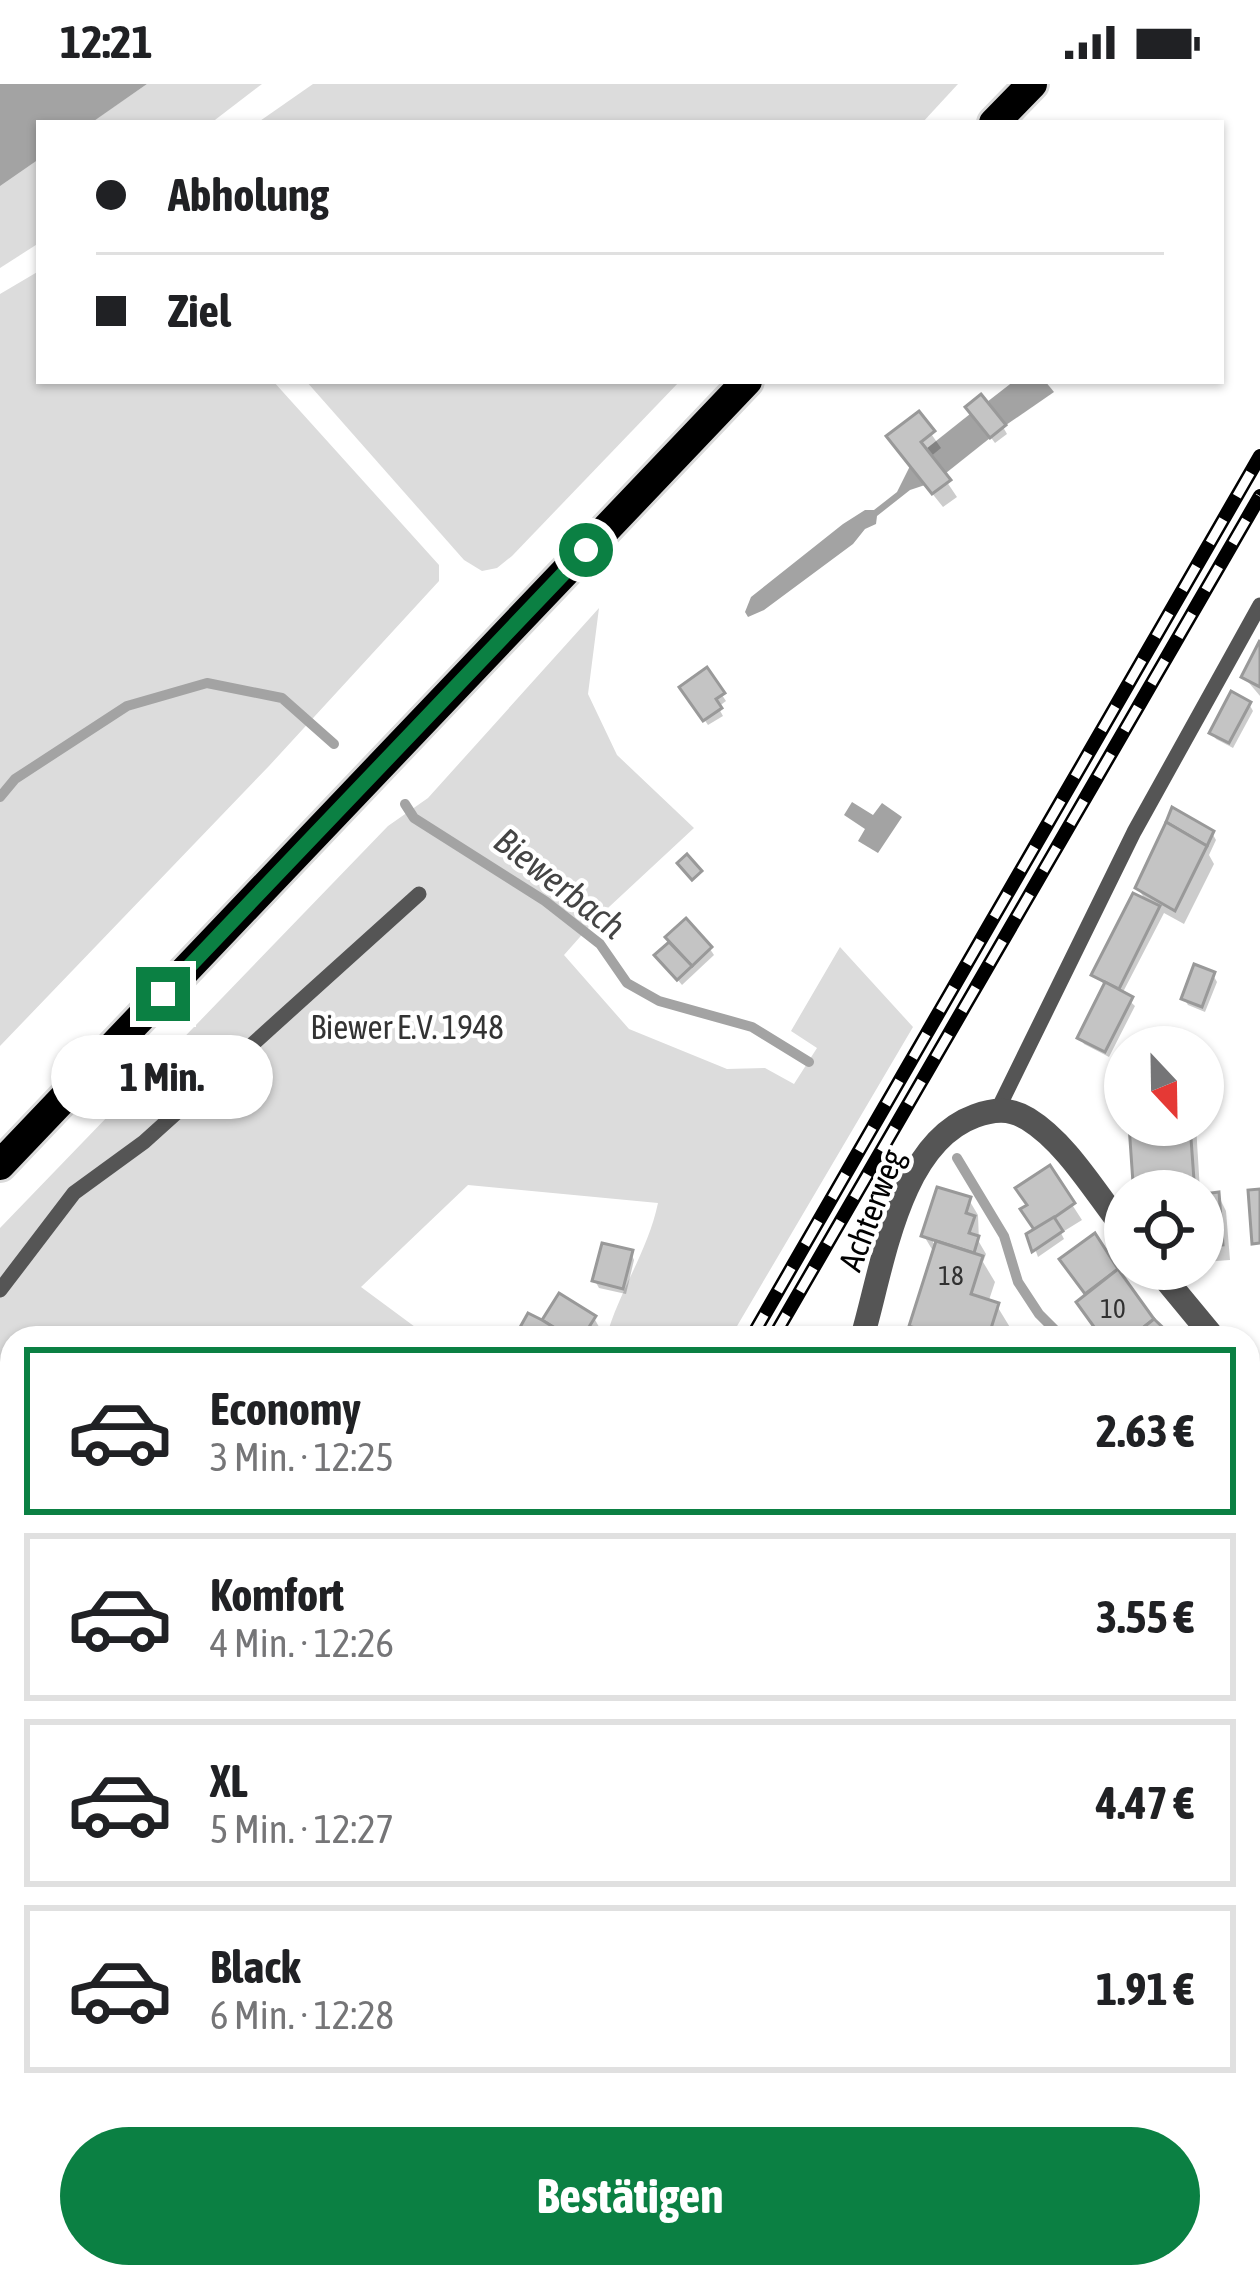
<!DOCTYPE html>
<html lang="de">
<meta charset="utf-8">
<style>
:root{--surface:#fff;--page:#f2f2f2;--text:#202124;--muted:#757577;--line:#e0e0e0;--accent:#0b8043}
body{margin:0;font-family:"Asap Condensed",sans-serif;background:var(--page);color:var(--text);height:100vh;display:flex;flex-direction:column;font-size:45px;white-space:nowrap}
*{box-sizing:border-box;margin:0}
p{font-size:39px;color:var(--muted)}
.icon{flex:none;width:66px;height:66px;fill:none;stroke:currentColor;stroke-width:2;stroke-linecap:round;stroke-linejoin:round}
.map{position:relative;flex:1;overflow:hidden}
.panel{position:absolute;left:0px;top:1242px;width:1260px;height:963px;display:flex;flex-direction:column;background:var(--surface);border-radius:36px 36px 0 0;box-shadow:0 3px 9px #0004}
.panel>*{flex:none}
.hud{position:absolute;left:36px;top:36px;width:1188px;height:264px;border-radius:0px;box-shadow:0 3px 9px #0004;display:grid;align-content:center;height:264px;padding:0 60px;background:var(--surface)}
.needle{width:78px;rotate:158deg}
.tools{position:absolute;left:1104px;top:942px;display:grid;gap:24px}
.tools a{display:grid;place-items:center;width:120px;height:120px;border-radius:50%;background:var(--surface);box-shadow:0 3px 9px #0004;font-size:60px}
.end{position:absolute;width:54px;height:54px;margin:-27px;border:15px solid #0b8043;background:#fff;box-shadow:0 0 0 6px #fff}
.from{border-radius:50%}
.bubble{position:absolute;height:84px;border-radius:42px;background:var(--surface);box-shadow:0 3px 9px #0004;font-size:39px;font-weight:700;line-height:84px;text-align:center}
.hud b{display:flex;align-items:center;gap:42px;height:114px;font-size:45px}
.hud b+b{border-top:3px solid var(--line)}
.hud i{width:30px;height:30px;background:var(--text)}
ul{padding:21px 0 0;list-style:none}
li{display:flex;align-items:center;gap:36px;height:168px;margin:0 24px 18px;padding:0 36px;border:6px solid var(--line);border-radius:0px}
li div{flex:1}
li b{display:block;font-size:45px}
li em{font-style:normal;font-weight:700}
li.active{border-color:var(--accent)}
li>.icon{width:108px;height:108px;stroke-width:1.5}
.cta{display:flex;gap:24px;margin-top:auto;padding:24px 60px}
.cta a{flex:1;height:138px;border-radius:72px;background:var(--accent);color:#fff;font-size:48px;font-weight:700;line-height:138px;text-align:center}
.status{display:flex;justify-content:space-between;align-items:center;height:84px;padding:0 60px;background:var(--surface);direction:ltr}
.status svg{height:33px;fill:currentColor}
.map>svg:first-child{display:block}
.green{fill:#dcdcdc}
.water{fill:#a3a3a3}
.shadow{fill:#0003;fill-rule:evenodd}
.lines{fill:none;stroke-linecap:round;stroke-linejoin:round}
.stream{stroke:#a3a3a3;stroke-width:10}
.building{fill:#c4c4c4;stroke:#999;stroke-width:3}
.primary-casing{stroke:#dbdbdb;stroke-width:36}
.lane{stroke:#555;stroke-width:15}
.street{stroke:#555;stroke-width:24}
.primary{stroke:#000;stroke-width:30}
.rail-casing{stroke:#000;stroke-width:14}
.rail{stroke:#fff;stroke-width:9;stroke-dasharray:27;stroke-linecap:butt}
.route{stroke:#0b8043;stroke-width:15}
.labels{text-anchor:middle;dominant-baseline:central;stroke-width:9;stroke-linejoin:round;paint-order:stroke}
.number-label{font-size:27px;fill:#313131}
.park-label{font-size:33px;fill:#333;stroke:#fff}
.street-label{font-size:33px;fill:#000;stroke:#fff}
.water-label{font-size:36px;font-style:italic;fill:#444;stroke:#fff}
</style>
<div class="status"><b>12:21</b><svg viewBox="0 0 49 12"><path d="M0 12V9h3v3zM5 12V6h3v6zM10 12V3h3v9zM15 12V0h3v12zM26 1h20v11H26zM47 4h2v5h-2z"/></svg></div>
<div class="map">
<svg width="1260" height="2204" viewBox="0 0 1260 2204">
<rect width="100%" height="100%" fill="#fff"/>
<g class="green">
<path d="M147,0H262L211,39H90Z"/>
<path d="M313,0H958L922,39H257Z"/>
<path d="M39,74V159L0,184V101Z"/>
<path d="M39,187V297H273L439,481V497L269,682L0,962V210Z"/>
<path d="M306,297H680L512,472L497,484L482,487L464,476Z"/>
<path d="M599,524L588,610L617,671L694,744L595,836L564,871L629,945L727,985L765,984L794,1000L817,964L791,947L840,863L913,943L730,1254H606C619,1207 648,1167 658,1119L468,1101L361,1203L430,1254H12V2193H180L174,2204H0V1144L388,742L428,714Z"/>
</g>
<g class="water">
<path d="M0,0H147L91,39H39V75L0,102Z"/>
<path d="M1014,297H1045L1054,308L1006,341L987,318Z"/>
<path d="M970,330L990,354L946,389L926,365Z"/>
<path d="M910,382L925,401L910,406L877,432L876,440L865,445L853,460L764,526L748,533L745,528L751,513L843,440L865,426H874L897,408Z"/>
<path d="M852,718L873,731L882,719L902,733L878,769L858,757L865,745L844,731Z"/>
</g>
<g class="shadow">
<path d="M973,330L1003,343L1007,350L995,359Z"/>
<path d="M918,331L941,364L930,373L957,413L943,423L899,368Z"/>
<path d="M1260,563V612L1244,593Z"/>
<path d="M706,587L726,617L718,623L723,632L708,641L683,604Z"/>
<path d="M1249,620L1253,627L1233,664L1216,655L1212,649Z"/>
<path d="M1212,749L1216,756L1209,771L1214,780L1184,840L1164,829L1122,910L1135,922L1109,973L1084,960L1080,954L1106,902L1094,891L1147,819L1138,804Z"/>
<path d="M672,859L710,865L714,871L682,901L658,872Z"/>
<path d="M1213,891L1217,898L1205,928L1188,921L1184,915Z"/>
<path d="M1132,1041H1196L1200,1107H1141L1136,1098Z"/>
<path d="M1049,1085L1082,1136L1061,1149L1064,1155L1038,1173L1030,1151L1037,1147Z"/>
<path d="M1218,1111L1226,1127L1230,1176L1203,1178V1113Z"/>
<path d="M969,1116L978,1131L979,1158L986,1170L983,1178L995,1198L988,1219L997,1222L1011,1245L1008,1254H920L912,1241L933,1167L924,1152ZM933,1152L951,1159L949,1164L933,1159Z"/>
<path d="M631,1169L634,1176L626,1210L599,1204L595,1197Z"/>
<path d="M594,1234L603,1250L600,1254H517L544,1240Z"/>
<path d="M1248,1331L1260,1343V1401L1254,1409L1248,1404Z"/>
<path d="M1248,1522L1260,1529V1615L1248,1614Z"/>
<path d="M1258,1631L1260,1632V1692L1248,1685V1655Z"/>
<path d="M1248,1789L1260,1802V1818L1248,1833Z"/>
<path d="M1260,1929V2002L1248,2009V1934Z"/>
<path d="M1248,2078L1257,2094L1248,2106Z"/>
<path d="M302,2193H385L379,2204H295Z"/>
<path d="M499,2193H579L594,2204H509Z"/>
<path d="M879,2193H949L942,2204H872Z"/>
<path d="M1162,2193H1195L1189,2204H1171Z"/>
</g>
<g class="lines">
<g class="stream">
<path d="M0,713L15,695L127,622L207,599L282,614L334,660"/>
<path d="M405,720L414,734L545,817L600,860L627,899L659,917L752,943L809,978"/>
<path d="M957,1074L1004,1152L1018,1198L1039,1230L1063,1254"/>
<path d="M1248,1451L1260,1465"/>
</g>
</g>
<g class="building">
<path d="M981,310L1006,341L990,354L965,323Z"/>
<path d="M919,327L935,347L921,358L951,396L932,410L886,352Z"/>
<path d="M1260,556V603L1241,593Z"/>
<path d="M707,583L725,609L716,615L722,624L703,637L679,603Z"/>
<path d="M1231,607L1251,618L1229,659L1209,649Z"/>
<path d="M1172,723L1214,747L1207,762L1166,738Z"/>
<path d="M1166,738L1207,762L1175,827L1135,804Z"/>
<path d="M687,770L702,787L692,796L677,779Z"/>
<path d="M1133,809L1160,822L1119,905L1091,891Z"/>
<path d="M686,834L712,863L692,882L665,853Z"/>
<path d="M669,858L692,882L677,896L654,871Z"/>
<path d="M1194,880L1215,888L1202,923L1181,915Z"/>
<path d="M1105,898L1133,913L1105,968L1077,954Z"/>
<path d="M1129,1041H1190L1194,1096L1133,1099Z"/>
<path d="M1050,1081L1075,1119L1035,1147L1020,1125L1027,1121L1015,1104Z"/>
<path d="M937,1103L971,1113L966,1129L975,1132L969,1149L979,1152L974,1169L921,1152Z"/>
<path d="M1260,1105V1159L1252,1160L1248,1106Z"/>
<path d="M1219,1108L1223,1161L1203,1163V1110Z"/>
<path d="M1054,1133L1063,1147L1032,1168L1026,1150Z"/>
<path d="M1095,1149L1118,1185L1085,1210L1059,1175Z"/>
<path d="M936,1157L983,1172L971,1210L999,1219L988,1254H941L909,1242Z"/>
<path d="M602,1159L633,1166L623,1205L592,1197Z"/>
<path d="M1118,1185L1154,1235L1130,1254H1102L1076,1218Z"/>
<path d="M559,1209L596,1232L582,1254H571L542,1236Z"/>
<path d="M528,1229L542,1236L571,1254H514Z"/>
<path d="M1154,1235L1174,1254H1130Z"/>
<path d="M1248,1329L1260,1339V1376L1248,1391Z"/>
<path d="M1248,1518L1260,1526V1566L1248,1559Z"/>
<path d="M1248,1559L1260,1566V1586L1249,1605Z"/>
<path d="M1257,1627L1260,1629V1661L1248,1655Z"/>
<path d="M1248,1655L1260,1661V1682L1248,1677Z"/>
<path d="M1260,1715V1770L1248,1756Z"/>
<path d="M1260,1926V1982L1248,1989V1931Z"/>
<path d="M297,2193H326L345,2204H290Z"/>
<path d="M326,2193H368L362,2204H345Z"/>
<path d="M502,2193H537L530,2204H518Z"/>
<path d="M537,2193H583L588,2196L582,2204H530Z"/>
<path d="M740,2193H758L769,2204H729Z"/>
<path d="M782,2193H827L817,2204H782L777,2199Z"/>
<path d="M875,2193H931L924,2204H868Z"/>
<path d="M1000,2193H1071L1064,2204H993Z"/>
<path d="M1071,2193H1132L1160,2204H1064Z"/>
</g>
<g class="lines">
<g class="primary-casing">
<g id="primary">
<path d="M994,39L1032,0"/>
<path d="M0,1081L747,297"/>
</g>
</g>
<g class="lane">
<path d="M998,1025L1134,748L1260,521"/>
<path d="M0,1206L74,1109L144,1058L419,810"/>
<path d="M1248,1622L1260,1612"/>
<path d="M0,1652L12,1661"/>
<path d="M0,1764L12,1758"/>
<path d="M1248,1766L1260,1778"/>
<path d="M0,2185L12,2180"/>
<path d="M671,2193L682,2204"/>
</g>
<g class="street">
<path d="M1157,1185L1214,1254"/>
<path d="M862,1254C883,1183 898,1060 975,1032C994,1025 1010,1024 1028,1035C1067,1059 1096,1110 1125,1146"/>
<path d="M1248,1284L1260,1294"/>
<path d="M1248,1882L1260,1870"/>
<path d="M409,2204L415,2193"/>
<path d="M959,2204L966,2193"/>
</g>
<use href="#primary" class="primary"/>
<g class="rail-casing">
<g id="rail">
<path d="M751,1254L1260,372"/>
<path d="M773,1254L1260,412"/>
<path d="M203,2204L209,2193"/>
<path d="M225,2204L232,2193"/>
</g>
</g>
<use href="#rail" class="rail"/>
</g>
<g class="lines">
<path class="route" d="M163,910L586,466"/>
</g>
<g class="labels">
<g class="number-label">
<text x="951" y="1191">18</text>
<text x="1113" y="1224">10</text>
</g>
<g class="park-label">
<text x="407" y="943">Biewer E.V. 1948</text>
</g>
<g class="street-label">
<text transform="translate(871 1126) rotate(-69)">Achterweg</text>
</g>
<g class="water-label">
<text transform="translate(560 799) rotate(38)">Biewerbach</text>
</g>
</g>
</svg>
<div class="tools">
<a><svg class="needle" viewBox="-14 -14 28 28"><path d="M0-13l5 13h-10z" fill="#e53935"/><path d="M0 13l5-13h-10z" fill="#757577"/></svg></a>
<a><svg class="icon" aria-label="locate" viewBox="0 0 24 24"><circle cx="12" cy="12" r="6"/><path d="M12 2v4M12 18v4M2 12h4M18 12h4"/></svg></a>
</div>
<i class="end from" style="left:586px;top:466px"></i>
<i class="end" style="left:163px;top:910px"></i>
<div class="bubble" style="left:51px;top:951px;width:222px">1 Min.</div>
<div class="hud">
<b><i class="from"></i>Abholung</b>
<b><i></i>Ziel</b>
</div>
<section class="panel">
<ul>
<li class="active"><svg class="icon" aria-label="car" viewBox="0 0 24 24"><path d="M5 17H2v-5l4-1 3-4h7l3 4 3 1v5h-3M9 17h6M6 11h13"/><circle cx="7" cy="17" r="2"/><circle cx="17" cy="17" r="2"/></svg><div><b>Economy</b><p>3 Min. · 12:25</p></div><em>2.63 €</em></li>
<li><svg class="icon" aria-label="car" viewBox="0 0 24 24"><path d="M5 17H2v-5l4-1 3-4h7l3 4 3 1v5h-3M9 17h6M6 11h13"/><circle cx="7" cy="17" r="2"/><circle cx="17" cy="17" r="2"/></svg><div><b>Komfort</b><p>4 Min. · 12:26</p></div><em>3.55 €</em></li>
<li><svg class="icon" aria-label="car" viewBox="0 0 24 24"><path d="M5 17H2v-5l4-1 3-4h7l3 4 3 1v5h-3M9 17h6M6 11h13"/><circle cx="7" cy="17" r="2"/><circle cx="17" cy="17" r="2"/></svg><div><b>XL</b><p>5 Min. · 12:27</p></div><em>4.47 €</em></li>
<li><svg class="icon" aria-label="car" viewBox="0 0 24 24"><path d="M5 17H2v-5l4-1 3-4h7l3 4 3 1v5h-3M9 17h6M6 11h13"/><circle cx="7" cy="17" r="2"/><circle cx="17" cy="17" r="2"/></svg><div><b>Black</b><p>6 Min. · 12:28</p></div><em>1.91 €</em></li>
</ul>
<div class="cta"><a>Bestätigen</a></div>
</section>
</div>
